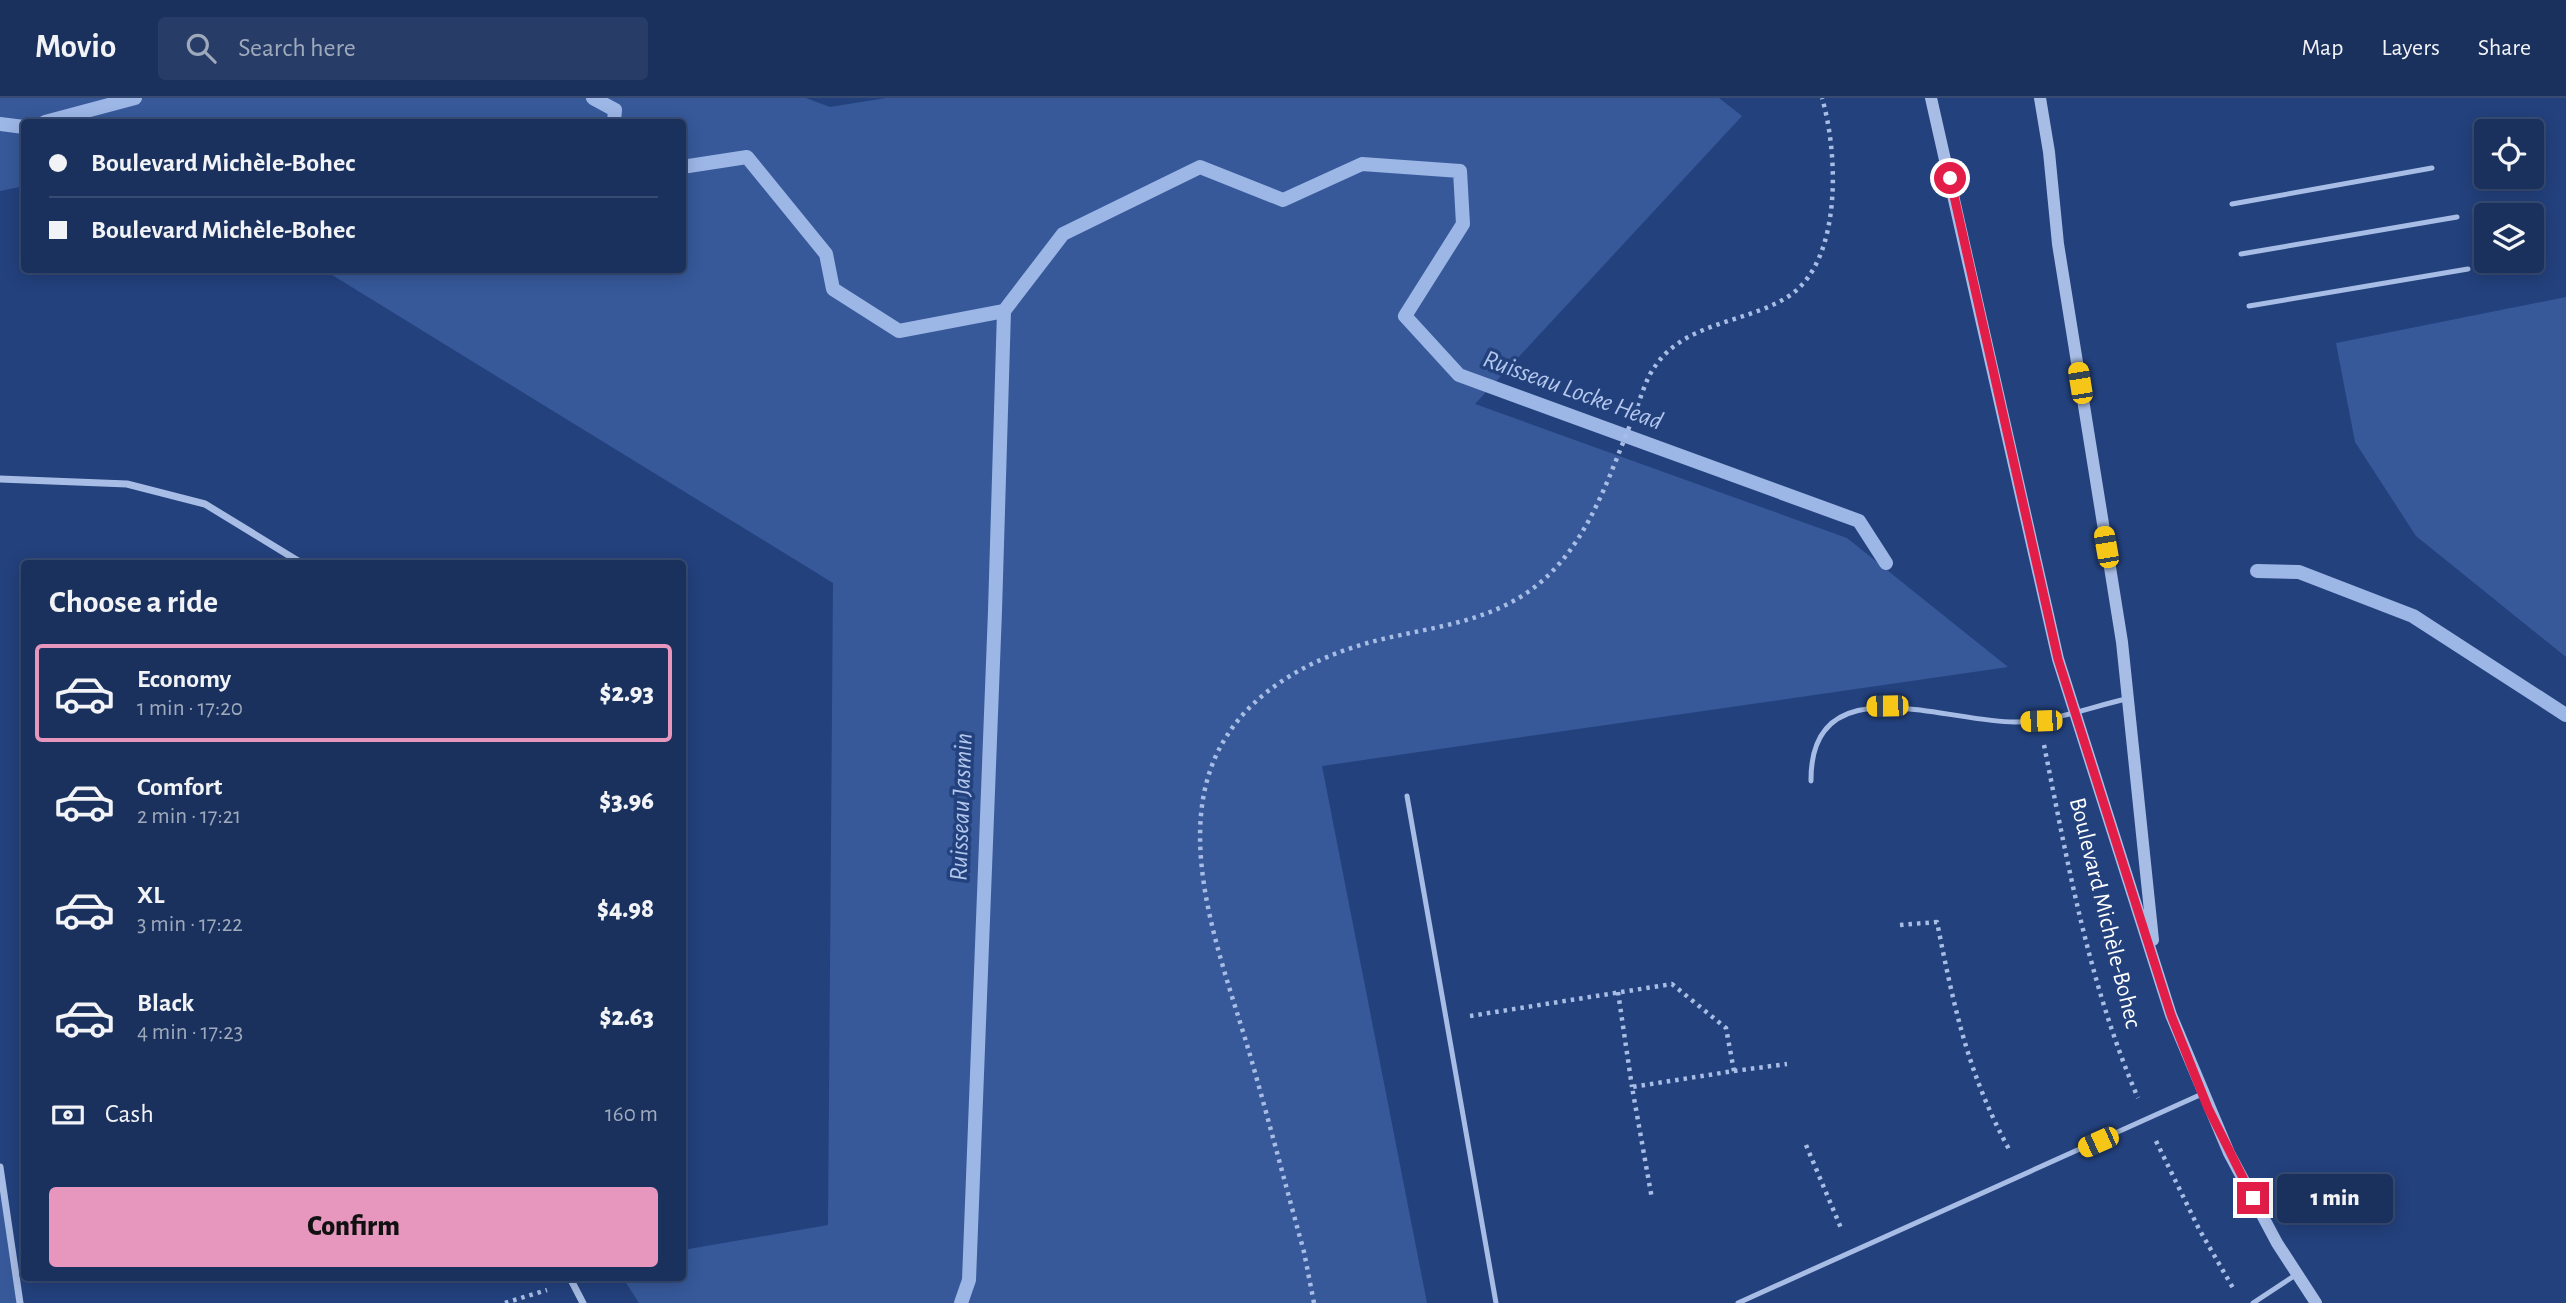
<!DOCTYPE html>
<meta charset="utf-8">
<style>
:root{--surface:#1a315e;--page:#273d67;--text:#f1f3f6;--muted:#9fa9bc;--line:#384c73;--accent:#e797bd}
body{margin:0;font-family:"Alegreya Sans",sans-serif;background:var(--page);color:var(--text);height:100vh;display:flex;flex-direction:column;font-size:26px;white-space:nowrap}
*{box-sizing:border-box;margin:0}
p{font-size:23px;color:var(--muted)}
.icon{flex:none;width:38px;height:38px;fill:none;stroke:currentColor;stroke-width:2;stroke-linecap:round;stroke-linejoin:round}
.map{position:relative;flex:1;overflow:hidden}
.details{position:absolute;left:21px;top:462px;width:665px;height:721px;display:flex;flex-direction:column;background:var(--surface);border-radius:7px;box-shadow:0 4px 18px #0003,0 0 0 2px var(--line)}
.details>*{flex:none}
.hud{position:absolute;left:21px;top:21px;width:665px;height:154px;border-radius:7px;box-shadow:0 4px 18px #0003,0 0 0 2px var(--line);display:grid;align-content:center;height:154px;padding:0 28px;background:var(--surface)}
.buttons{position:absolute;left:2474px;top:21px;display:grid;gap:14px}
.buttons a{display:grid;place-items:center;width:70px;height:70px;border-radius:7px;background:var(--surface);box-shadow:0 4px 18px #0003,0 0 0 2px var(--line);font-size:35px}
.end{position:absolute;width:32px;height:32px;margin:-16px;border:9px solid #e11d48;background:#fff;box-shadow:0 0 0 4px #fff}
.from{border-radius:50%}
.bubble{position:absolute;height:49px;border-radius:7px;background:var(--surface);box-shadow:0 4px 18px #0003,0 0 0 2px var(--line);font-size:23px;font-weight:800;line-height:49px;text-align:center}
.car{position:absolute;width:21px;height:42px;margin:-21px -10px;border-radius:9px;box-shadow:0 0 5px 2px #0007;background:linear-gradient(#f5c518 24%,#345 0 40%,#f5c518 0 76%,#345 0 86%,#f5c518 0)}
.hud b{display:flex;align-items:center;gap:24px;height:66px;font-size:26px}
.hud b+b{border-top:2px solid var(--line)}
.hud i{width:18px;height:18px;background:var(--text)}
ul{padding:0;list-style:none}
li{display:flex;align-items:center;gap:21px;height:98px;margin:0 14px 10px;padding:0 14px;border:4px solid transparent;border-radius:7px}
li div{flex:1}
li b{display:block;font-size:26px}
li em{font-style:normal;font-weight:800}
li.current{border-color:var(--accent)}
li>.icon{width:63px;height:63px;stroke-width:1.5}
h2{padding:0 28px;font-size:32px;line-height:84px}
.pay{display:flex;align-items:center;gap:18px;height:77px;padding:0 28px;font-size:26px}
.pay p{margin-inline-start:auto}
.primary-button{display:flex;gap:14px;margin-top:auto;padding:14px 28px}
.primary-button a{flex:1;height:80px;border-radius:7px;background:var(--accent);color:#111;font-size:28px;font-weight:800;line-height:80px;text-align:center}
header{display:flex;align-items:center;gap:42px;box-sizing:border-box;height:98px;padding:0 35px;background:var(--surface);border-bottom:2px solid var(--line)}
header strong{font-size:33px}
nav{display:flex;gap:38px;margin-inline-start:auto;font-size:24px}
.search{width:490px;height:63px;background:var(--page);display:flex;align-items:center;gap:18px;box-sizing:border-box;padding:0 24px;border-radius:7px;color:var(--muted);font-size:26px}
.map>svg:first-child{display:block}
.green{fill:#37599a}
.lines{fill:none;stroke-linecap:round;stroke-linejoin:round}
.stream{stroke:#9cb6e6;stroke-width:14}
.path{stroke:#a8bde5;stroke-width:4.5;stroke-dasharray:3.5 5;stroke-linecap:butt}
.service{stroke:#a8bde5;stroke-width:5}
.minor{stroke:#a8bde5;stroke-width:7}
.tertiary{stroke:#a8bde5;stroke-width:12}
.route{stroke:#e11d48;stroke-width:9}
.labels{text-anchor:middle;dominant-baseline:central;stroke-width:7;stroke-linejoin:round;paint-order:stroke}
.street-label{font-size:24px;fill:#fff;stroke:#23417d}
.water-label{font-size:26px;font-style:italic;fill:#b3c7ed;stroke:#23417d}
</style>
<header>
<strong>Movio</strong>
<div class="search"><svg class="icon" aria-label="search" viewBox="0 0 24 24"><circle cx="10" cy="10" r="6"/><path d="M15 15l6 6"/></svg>Search here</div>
<nav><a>Map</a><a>Layers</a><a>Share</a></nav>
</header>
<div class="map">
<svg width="2566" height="1205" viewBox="0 0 2566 1205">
<rect width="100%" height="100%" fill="#23417d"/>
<g class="green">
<path d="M0,0H806L830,9L886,0H1719L1742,18L1475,306L1847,440L2008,569L1322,668L1427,1205H639L623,1180H682L683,1152L828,1127L833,485L324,172H682V24H24V88L0,93Z"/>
<path d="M2566,199V559L2416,438L2355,344L2336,245Z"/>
<path d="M0,1069L20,1205H0Z"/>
</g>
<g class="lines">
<g class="stream">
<path d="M593,0L615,12L614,24"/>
<path d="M45,24L135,0"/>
<path d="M0,26L24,29"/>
<path d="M682,69L747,59L826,156L833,191L899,233L1004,213L1063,136L1200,69L1283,102L1362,66L1460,73L1463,126L1405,218L1459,277L1859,423L1886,465"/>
<path d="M2257,473L2299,474L2413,518L2566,617"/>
<path d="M961,1205L969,1182L995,513L1004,213"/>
</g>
<g class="path">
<path d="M2044,647C2068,766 2089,887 2138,1000"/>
<path d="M1900,827L1937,824C1954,909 1968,977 2010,1053"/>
<path d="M1618,894L1632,989"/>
<path d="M1470,918L1672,886L1726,930L1734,973L1632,989L1652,1101"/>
<path d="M1734,973L1787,966"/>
<path d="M2156,1043L2199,1131L2233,1190"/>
<path d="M1806,1047L1841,1130"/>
<path d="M505,1205L547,1192"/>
<path d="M1314,1205L1304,1154C1286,1089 1269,1023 1250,957C1225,871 1179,759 1211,670C1235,603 1299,565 1364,546C1419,530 1479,528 1528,494C1588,452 1608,379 1635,315C1641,299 1646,280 1656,267C1687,223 1748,225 1789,198C1843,162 1838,54 1822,0"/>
</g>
<g class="service">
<path d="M2232,106L2432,70"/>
<path d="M2241,156L2457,119"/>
<path d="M2249,208L2468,171"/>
<path d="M1811,683C1810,565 1947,625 2016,624C2053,624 2090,609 2126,601"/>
<path d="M1407,698L1496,1205"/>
<path d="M1738,1205L2202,996"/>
<path d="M2253,1205L2297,1176"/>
</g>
<g class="minor">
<path d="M0,381L127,386L205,406L303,466"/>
<path d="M0,1069L20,1205"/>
<path d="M570,1180L583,1205"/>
</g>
<g class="tertiary">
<path d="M1931,0L2058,561L2171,917L2229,1055L2277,1145L2316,1205"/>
<path d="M2040,0L2049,54L2058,146L2122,544L2153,842"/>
</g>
</g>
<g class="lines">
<path class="route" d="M1950,80L2058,561L2171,917L2208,1010L2253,1100"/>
</g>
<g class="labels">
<g class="street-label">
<text transform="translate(2105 815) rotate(76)">Boulevard Michèle-Bohec</text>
</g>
<g class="water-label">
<text transform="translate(1573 292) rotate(20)">Ruisseau Locke Head</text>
<text transform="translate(961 709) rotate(-88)">Ruisseau Jasmin</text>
</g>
</g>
</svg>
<div class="buttons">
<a><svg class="icon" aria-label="locate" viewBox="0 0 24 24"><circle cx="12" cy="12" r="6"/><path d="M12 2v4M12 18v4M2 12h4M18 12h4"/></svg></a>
<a><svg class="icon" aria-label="layers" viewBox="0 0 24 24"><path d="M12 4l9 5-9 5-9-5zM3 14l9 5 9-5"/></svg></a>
</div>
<i class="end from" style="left:1950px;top:80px"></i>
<i class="end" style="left:2253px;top:1100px"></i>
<div class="bubble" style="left:2277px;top:1076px;width:116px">1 min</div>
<i class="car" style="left:2080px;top:285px;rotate:351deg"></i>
<i class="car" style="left:2106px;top:449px;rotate:350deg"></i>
<i class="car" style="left:1887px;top:608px;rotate:269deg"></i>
<i class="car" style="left:2041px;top:623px;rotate:268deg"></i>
<i class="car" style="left:2098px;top:1044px;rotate:246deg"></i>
<div class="hud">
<b><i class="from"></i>Boulevard Michèle-Bohec</b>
<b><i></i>Boulevard Michèle-Bohec</b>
</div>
<section class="details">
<h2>Choose a ride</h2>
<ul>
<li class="current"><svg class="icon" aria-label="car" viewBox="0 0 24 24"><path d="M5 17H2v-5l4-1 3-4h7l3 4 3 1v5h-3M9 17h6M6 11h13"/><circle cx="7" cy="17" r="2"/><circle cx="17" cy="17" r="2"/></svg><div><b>Economy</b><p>1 min · 17:20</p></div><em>$2.93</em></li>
<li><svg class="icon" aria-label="car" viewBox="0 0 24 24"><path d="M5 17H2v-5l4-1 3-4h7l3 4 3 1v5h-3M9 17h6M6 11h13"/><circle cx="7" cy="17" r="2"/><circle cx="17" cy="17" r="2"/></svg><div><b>Comfort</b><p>2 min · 17:21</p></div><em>$3.96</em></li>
<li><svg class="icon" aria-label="car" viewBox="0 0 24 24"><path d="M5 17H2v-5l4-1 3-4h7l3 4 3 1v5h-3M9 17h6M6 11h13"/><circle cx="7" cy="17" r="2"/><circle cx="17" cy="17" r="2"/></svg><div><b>XL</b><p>3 min · 17:22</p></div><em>$4.98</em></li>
<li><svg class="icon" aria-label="car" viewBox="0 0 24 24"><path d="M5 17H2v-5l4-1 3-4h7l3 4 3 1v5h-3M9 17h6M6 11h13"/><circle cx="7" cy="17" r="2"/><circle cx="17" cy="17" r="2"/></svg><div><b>Black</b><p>4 min · 17:23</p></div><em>$2.63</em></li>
</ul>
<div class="pay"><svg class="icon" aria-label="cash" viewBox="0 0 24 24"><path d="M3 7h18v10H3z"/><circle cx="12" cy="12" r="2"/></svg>Cash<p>160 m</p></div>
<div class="primary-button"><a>Confirm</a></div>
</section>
</div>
